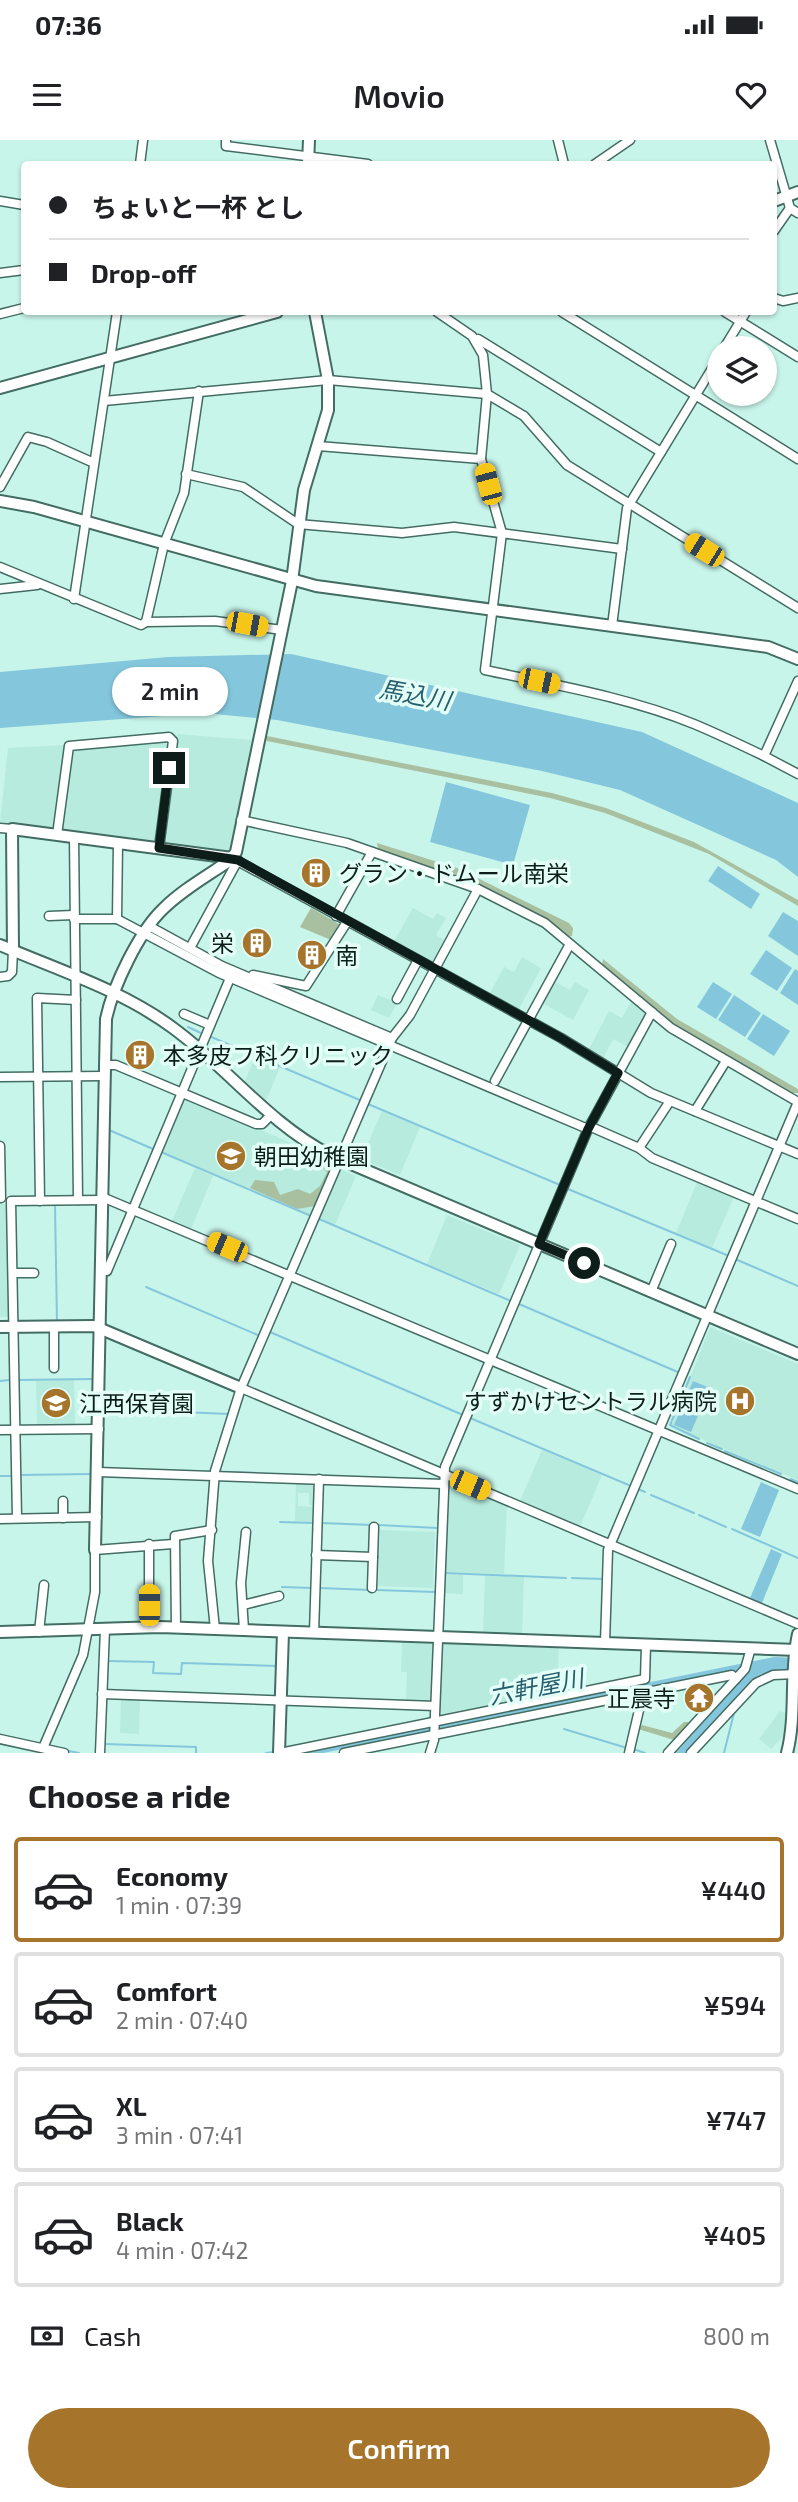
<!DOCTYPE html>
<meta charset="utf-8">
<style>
:root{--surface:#fff;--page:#f6f6f6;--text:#202124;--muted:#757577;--line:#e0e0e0;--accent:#a6752b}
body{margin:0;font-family:"Exo 2","Noto Sans JP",sans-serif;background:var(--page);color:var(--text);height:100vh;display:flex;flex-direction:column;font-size:26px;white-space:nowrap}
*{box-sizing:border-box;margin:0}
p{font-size:23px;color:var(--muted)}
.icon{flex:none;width:38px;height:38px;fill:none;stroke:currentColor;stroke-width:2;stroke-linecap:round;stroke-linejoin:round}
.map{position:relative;height:1613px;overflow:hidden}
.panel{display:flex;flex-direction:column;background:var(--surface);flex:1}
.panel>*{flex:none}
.banner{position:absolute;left:21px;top:21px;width:756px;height:154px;border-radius:7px;box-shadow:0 2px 5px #0004;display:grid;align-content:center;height:154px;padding:0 28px;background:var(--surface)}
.fabs{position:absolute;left:707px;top:196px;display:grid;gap:14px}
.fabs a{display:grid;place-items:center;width:70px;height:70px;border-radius:50%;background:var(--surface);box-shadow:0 2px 5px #0004;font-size:35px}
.end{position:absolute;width:32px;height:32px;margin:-16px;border:9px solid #0d1e1a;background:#fff;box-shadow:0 0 0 4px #fff}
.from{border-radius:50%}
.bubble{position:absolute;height:49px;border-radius:24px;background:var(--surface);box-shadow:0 2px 5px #0004;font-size:23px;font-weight:600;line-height:49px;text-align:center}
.car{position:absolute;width:21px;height:42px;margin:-21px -10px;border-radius:9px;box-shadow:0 0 5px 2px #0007;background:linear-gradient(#f5c518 24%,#345 0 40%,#f5c518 0 76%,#345 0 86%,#f5c518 0)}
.banner b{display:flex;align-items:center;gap:24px;height:66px;font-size:26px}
.banner b+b{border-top:2px solid var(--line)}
.banner i{width:18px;height:18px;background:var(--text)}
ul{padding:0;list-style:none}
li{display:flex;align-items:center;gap:21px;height:105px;margin:0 14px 10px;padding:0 14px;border:4px solid var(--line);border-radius:7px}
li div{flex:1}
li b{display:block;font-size:26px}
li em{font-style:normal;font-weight:600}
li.active{border-color:var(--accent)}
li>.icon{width:63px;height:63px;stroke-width:1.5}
h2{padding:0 28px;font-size:32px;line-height:84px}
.pay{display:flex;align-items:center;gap:18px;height:77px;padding:0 28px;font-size:26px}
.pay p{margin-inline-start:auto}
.action{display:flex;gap:14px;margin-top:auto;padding:14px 28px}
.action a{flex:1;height:80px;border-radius:42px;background:var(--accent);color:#fff;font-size:28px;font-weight:600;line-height:80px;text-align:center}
.status{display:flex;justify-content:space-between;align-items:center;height:49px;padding:0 35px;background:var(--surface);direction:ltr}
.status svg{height:19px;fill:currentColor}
header{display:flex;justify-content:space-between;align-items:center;height:91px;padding:0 28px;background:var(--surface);font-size:32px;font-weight:600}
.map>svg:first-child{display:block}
.built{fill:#b6ebde}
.green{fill:#a9c0a0}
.water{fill:#84c7dd}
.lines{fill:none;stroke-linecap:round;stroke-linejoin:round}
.stream{stroke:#84c7dd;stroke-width:2}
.minor-casing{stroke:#436c63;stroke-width:11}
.tertiary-casing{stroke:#436c63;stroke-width:14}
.minor{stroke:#fff;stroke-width:8}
.tertiary{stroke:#fff;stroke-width:10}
.route{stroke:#0d1e1a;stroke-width:9}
.labels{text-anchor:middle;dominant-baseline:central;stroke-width:7;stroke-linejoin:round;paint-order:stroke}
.poi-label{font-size:23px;fill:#0d1e1a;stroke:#e3fef7;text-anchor:start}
.water-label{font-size:24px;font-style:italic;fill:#275e6e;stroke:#e3fef7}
</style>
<div class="status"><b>07:36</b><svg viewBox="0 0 49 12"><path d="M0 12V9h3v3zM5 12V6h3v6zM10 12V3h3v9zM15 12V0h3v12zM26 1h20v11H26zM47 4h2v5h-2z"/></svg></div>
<header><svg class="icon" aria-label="menu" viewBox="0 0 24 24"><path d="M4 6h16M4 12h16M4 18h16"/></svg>Movio<svg class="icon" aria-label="heart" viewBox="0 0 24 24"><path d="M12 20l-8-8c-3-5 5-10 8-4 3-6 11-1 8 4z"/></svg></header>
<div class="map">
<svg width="798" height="1613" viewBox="0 0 798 1613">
<rect width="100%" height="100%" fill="#c8f5ea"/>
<g class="built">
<path d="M177,594L252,600L232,708L226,713L165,705L163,701Z"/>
<path d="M167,601L169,603L156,700L153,703L64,691L61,687L74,609Z"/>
<path d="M66,605L55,686L52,689L0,682L8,608Z"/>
<path d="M413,768L433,779L437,773L446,778L436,795L448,802L435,826L393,803Z"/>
<path d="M522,817L541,828L518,871L489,855L504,827L514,832Z"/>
<path d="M552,840L570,850L575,842L589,850L573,880L540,862Z"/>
<path d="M378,855L397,863L389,878L371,870Z"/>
<path d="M632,860L648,874L630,908L613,899L602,920L588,911L609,871L622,878Z"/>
<path d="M255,917L280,927L266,961L245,941Z"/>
<path d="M184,957L289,1002L335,1027L314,1076L160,1011Z"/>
<path d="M382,971L420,987L400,1035L361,1019Z"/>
<path d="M195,1028L213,1036L191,1089L172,1081Z"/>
<path d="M339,1029L356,1036L335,1085L318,1078Z"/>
<path d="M698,1040L734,1056L712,1108L676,1093Z"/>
<path d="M0,1064H9L12,1177H0Z"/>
<path d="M447,1075L520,1105L499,1154L427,1124Z"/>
<path d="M710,1187L798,1224V1340L671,1286Z"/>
<path d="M74,1240L75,1286H37L36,1241Z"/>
<path d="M542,1310L602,1335L579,1389L519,1363Z"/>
<path d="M296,1343L317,1344L316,1365H309V1353H298V1366L316,1367L315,1382L295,1381Z"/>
<path d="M447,1346L467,1347L507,1364L504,1434L444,1432Z"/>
<path d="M380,1390L435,1392L433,1448L378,1446Z"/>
<path d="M444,1434L463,1435V1454L442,1453Z"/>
<path d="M485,1436L524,1437L522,1495L483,1494Z"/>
<path d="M402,1503L434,1504L432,1562L406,1561L407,1532H401Z"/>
<path d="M440,1504L559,1508L557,1553L438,1577Z"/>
<path d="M121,1558H140L139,1594L120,1593Z"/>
<path d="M780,1571L789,1574L788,1591L771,1609L759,1599Z"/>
</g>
<g class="green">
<path d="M267,596L552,653L606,668L694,702L798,760V766L709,714L605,673L550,658L267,601L264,598Z"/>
<path d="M377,703L457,728L569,783L573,788L572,796L568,797L480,746L378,710Z"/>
<path d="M311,768L339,784L331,800L300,787Z"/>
<path d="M603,819L677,879L798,949V953H791L673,885L602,825Z"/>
<path d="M319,1020L334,1028L315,1066L297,1069L250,1048L255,1040L274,1042L280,1055L298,1049L310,1054L320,1046L327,1032L317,1022Z"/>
<path d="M684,1582H688V1586L674,1600L638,1589L642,1585L672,1593Z"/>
</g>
<g class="water">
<path d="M291,514L642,592L798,663V737L776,720L620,650L542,631L277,580L204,573L0,588V532L168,517Z"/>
<path d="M446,642L530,665L513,725L430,702Z"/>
<path d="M718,726L760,754L751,769L708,741Z"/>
<path d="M783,772L798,781V816L768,796Z"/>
<path d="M766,810L792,828L777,851L750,834Z"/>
<path d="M795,829L798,831V865L780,853Z"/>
<path d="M713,842L732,854L716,879L697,867Z"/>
<path d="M734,855L761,873L745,897L718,880Z"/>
<path d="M763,874L790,891L774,916L747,899Z"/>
<path d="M693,1241L710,1248L691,1292L674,1285Z"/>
<path d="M761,1342L779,1350L760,1397L741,1389Z"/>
<path d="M771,1409L782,1414L762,1463L750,1458Z"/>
<path d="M774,1517L798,1518V1530H774L756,1538L686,1613H676L750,1529L323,1613H301Z"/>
</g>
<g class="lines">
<g class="stream">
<path d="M188,887L203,894"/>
<path d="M209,896L362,961"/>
<path d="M368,964L560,1045"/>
<path d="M109,990L153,1009"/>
<path d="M161,1012L311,1076"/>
<path d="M672,1021L680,1025"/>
<path d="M568,1049L729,1116"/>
<path d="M55,1065L57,1183"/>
<path d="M319,1079L511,1161"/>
<path d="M735,1119L798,1146"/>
<path d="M146,1147L260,1196"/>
<path d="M519,1164L680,1233"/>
<path d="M270,1192L463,1275"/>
<path d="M690,1237L670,1285L699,1299"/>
<path d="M18,1240L93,1239"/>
<path d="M0,1241L9,1240"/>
<path d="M105,1269L230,1274"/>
<path d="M470,1278L631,1346"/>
<path d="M707,1303L722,1309"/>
<path d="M725,1311L781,1334"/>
<path d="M220,1332L257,1333"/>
<path d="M260,1334L299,1335"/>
<path d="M19,1335L90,1334"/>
<path d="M0,1336H11"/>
<path d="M791,1339L798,1342"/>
<path d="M638,1349L645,1352"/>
<path d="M651,1355L694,1373"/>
<path d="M699,1375L726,1387"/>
<path d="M280,1382L314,1383"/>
<path d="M322,1383L372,1385"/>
<path d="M438,1384L440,1348"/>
<path d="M378,1385L438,1388"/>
<path d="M732,1389L798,1418"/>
<path d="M437,1417L438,1388"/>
<path d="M437,1426L438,1433"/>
<path d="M445,1433L566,1438"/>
<path d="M572,1438L603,1439"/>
<path d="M282,1447L313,1448"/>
<path d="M320,1448L370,1450"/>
<path d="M376,1450L435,1452"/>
<path d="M108,1521L154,1522L153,1533L181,1534L182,1523L277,1526L275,1557"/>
<path d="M564,1589L627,1608"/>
<path d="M105,1604L196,1607V1613"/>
<path d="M633,1609L645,1613"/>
<path d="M64,1610L79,1613"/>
<path d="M266,1613L273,1612"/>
<path d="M724,1613L734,1573"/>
</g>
<g class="minor-casing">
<g id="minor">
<path d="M226,0V6L368,24"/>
<path d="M558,0L564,24"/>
<path d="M770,0L790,68L798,73"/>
<path d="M140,24L143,0"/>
<path d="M595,24L630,0"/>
<path d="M0,61L24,65"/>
<path d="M774,91L790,68"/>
<path d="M0,133L24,130"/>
<path d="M774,158L783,161L798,158"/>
<path d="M437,172L472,196L483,215L487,254L481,319L502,393L485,530C555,545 627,557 694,584C718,594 741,605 764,616L798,541"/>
<path d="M562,172L798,319"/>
<path d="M725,172L798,217"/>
<path d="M0,174L24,168"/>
<path d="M478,199L661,312"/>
<path d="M724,208L746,172"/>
<path d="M104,261L328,240L487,254L524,276L567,325L798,468"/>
<path d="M318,306L481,319"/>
<path d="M186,334L243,347L298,384L402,393L454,387L622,409"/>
<path d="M0,347L28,297L47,302L94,323"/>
<path d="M0,427L141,485L146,482L215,481L282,490"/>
<path d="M0,449L37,445"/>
<path d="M74,459L117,172"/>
<path d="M146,482L164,404L184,353L199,251"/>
<path d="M612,486L627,368L719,217"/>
<path d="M764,616L798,634"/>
<path d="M241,680L347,703L478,749L545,783L671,888L798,962"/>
<path d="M0,688L12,689"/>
<path d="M57,695L69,606L169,597L173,601L159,708"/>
<path d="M74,697L78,1060"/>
<path d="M232,718L561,898L651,953L798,1014"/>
<path d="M49,776L74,775"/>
<path d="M336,776L372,712"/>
<path d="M74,779H117L118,703"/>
<path d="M117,779L219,833L588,989"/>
<path d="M149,786L222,826L392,898"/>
<path d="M190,808L238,720"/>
<path d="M253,835L306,846L347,782"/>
<path d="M0,837L8,836L12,832L13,810"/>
<path d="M397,859L418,820"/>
<path d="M184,874L210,885"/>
<path d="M104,925H116L256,984H262L270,976"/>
<path d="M0,937L104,936"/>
<path d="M495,941L570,804"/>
<path d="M695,971L726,921"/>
<path d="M589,986L639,1008L652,1018L798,1079"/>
<path d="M0,1006L1,1058"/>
<path d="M639,1008L670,961"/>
<path d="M102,1057L798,1349"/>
<path d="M40,1061L37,858L76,860"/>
<path d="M101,1131H107L233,831"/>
<path d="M13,1133H34"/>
<path d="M651,1152L671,1104"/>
<path d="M54,1186V1228"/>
<path d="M241,1248L798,1484"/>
<path d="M0,1290L99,1289"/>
<path d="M98,1332L444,1344"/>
<path d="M63,1361V1378"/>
<path d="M17,1378L11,1061L102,1060"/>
<path d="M0,1379L97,1377"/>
<path d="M149,1404V1487"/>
<path d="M316,1415L373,1417"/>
<path d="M372,1448L374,1387"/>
<path d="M243,1465L279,1456"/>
<path d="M176,1488L175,1396L212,1390"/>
<path d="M215,1489L208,1421L215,1331L241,1248L392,898L410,875L478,749"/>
<path d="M244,1490L241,1443L246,1392"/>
<path d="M39,1492L44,1445"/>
<path d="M314,1493L319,1339"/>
<path d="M605,1503L608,1410L798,962"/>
<path d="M102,1554L435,1566"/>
<path d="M0,1599L64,1613"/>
<path d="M43,1608L83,1515L95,1452V1410L173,1404"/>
<path d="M100,1613L105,1489"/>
<path d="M280,1613L645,1539L646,1505"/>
<path d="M344,1613L732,1535L736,1539"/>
<path d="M430,1613L434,1600L445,1327L588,989L652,872"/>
<path d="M629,1613L643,1553"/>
<path d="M668,1613L745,1529L751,1508"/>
<path d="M691,1613L756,1543L773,1535L796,1534"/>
</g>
</g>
<g class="tertiary-casing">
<g id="tertiary">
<path d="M308,24L309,0"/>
<path d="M774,61L798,52"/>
<path d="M0,248L277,172"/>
<path d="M0,361L34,367L316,446L768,507L798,519"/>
<path d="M0,805C58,830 122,850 173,888C228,928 268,983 330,1015L798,1214"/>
<path d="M13,810L12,689L232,718"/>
<path d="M0,1187L94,1186L241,1248"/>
<path d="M95,1410L106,879C113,846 139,792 163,769C182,750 207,736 229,721L236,712L292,441L304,350L328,270V240L315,172"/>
<path d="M0,1492L160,1487L798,1510"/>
<path d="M279,1613L283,1492"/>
<path d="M787,1613C797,1574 789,1534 798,1494"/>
</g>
</g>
<use href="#minor" class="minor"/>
<use href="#tertiary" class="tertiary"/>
</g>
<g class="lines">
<path class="route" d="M169,628L159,708L238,720L561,898L618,933L588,989L539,1104L584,1123"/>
</g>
<defs>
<g id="building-disc" transform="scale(1.575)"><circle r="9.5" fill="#a6752b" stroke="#e3fef7"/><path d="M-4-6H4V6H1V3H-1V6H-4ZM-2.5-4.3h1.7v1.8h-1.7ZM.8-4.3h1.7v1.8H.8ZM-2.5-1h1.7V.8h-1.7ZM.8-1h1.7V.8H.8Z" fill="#fff"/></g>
<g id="school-disc" transform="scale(1.575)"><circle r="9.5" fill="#a6752b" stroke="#e3fef7"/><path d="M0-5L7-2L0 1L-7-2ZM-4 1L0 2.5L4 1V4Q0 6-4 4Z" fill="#fff"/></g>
<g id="hospital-disc" transform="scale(1.575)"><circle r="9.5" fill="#a6752b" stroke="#e3fef7"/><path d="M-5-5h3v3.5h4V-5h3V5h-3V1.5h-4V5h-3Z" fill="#fff"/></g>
<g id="temple-disc" transform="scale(1.575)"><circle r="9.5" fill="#a6752b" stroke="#e3fef7"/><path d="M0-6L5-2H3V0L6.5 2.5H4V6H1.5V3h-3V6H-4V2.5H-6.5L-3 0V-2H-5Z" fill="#fff"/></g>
</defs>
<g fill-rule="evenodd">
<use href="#building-disc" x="316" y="733"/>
<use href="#building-disc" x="257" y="803"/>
<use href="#building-disc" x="312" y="815"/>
<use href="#building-disc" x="140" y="915"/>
<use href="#school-disc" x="231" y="1016"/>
<use href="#hospital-disc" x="740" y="1261"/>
<use href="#school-disc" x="56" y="1263"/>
<use href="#temple-disc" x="699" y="1558"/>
</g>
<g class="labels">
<g class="poi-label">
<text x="339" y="733">グラン・ドムール南栄</text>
<text x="234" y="803" text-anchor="end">栄</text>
<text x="335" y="815">南</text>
<text x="163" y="915">本多皮フ科クリニック</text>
<text x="254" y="1016">朝田幼稚園</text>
<text x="717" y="1261" text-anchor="end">すずかけセントラル病院</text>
<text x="79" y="1263">江西保育園</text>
<text x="676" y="1558" text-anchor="end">正晨寺</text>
</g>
<g class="water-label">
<text transform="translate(415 554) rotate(10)">馬込川</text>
<text transform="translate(536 1546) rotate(-11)">六軒屋川</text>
</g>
</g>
</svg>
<div class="fabs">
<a><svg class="icon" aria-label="layers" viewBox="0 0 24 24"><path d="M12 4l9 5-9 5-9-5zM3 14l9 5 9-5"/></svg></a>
</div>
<i class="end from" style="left:584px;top:1123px"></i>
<i class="end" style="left:169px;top:628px"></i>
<div class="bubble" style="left:112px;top:527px;width:116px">2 min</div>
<i class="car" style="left:488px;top:344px;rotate:345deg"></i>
<i class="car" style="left:704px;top:410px;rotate:302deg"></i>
<i class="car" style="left:247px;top:484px;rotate:101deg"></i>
<i class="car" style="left:539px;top:541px;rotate:102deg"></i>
<i class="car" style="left:227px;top:1107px;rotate:293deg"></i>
<i class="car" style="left:470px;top:1345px;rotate:113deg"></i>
<i class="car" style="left:149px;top:1465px;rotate:0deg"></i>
<div class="banner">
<b><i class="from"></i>ちょいと一杯 とし</b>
<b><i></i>Drop-off</b>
</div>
</div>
<section class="panel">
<h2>Choose a ride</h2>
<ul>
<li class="active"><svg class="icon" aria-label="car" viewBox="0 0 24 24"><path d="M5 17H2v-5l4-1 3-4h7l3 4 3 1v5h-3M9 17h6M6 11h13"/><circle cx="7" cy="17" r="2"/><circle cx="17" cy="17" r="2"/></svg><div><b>Economy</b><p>1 min · 07:39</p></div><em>¥440</em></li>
<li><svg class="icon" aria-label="car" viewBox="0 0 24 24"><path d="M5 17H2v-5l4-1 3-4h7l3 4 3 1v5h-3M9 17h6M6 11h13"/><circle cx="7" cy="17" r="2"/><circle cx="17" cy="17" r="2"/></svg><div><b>Comfort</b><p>2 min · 07:40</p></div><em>¥594</em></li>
<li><svg class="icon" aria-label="car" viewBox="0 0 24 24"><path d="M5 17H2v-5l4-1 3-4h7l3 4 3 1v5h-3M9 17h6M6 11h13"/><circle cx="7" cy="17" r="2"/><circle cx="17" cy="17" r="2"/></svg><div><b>XL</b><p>3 min · 07:41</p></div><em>¥747</em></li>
<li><svg class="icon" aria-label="car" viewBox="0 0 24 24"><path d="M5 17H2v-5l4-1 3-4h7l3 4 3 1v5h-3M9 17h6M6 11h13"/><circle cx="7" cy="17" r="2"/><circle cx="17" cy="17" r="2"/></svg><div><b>Black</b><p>4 min · 07:42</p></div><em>¥405</em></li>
</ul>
<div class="pay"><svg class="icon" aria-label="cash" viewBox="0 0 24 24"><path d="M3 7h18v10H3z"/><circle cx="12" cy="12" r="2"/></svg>Cash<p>800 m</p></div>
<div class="action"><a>Confirm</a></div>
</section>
